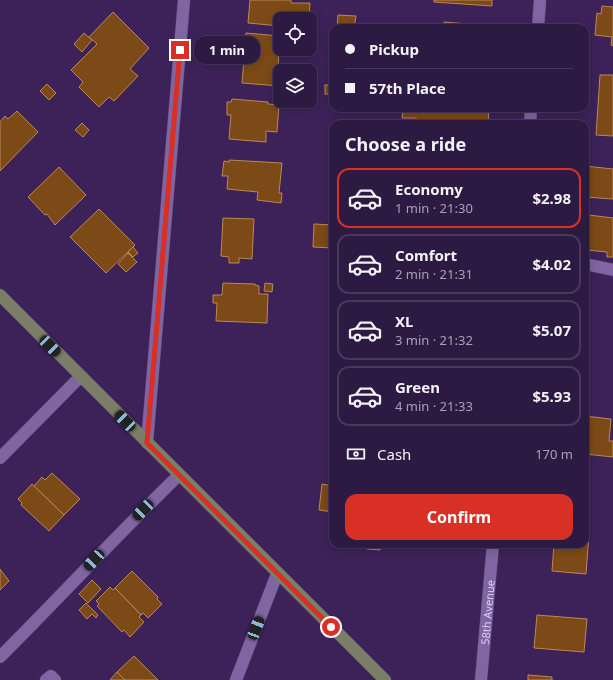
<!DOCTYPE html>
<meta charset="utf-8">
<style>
:root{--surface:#2d1a43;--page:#35234a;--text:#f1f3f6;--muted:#a7a1b2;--line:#48385c;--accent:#d93025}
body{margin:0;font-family:"Noto Sans",sans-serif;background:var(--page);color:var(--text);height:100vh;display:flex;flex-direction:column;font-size:15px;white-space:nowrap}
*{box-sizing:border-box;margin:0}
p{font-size:13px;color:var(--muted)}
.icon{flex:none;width:22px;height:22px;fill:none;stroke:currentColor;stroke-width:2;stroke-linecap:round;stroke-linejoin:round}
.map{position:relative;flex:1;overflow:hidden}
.side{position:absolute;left:329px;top:120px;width:260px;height:428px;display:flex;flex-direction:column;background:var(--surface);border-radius:12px;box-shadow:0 2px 10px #0003,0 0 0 1px var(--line)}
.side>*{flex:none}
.hud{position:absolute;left:329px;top:24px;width:260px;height:88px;border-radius:12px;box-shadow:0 2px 10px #0003,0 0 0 1px var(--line);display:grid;align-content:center;height:88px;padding:0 16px;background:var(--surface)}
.tools{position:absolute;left:273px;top:12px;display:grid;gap:8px}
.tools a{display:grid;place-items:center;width:44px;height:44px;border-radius:8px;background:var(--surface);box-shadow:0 2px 10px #0003,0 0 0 1px var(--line);font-size:20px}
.end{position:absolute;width:18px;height:18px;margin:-9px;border:5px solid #d93025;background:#fff;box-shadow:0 0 0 2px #fff}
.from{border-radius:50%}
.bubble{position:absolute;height:28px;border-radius:12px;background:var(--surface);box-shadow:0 2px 10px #0003,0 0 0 1px var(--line);font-size:13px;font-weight:700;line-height:28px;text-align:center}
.car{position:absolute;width:12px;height:24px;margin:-12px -6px;border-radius:5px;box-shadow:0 0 3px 1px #0007;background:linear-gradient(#222 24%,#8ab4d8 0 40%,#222 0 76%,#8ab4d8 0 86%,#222 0)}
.hud b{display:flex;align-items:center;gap:14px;height:38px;font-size:15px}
.hud b+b{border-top:1px solid var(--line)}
.hud i{width:10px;height:10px;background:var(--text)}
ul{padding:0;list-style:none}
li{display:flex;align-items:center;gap:12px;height:60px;margin:0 8px 6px;padding:0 8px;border:2px solid var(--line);border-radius:12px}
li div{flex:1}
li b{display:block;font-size:15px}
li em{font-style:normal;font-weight:700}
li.on{border-color:var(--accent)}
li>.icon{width:36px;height:36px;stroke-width:1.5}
h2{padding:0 16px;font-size:18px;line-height:48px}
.pay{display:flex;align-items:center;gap:10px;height:44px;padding:0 16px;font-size:15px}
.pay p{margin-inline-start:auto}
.button{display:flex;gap:8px;margin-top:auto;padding:8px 16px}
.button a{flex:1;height:46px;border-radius:12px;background:var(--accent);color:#fff;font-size:16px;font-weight:700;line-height:46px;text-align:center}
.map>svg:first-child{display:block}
.building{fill:#7b4a16;stroke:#be8754}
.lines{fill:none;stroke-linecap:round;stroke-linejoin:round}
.minor-casing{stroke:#573f6f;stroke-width:13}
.major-casing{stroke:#573f6f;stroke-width:13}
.minor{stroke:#7f65a1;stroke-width:12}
.major{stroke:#7a7e66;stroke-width:12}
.route{stroke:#d93025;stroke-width:5}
.labels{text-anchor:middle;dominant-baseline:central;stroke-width:3.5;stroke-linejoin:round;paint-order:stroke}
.street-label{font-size:11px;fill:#ddcff1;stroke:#32184d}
</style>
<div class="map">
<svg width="613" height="680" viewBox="0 0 613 680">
<rect width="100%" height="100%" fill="#3c2259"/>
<g class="building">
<path d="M250,0H291V3H310L309,19H280V26L248,23Z"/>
<path d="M434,0H492V6L434,2Z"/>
<path d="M602,6L613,7V46L611,45L612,37L595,35L597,13L601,14Z"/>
<path d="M113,12L149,48L130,69L138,76L114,101L109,97L99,107L79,87L83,82L71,70L97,44L89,37Z"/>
<path d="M338,15L356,16L354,28H337Z"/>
<path d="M444,22L481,25L480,28H443Z"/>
<path d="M84,33L92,40L82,52L74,44Z"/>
<path d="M246,33L280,36L278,67H282L281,71H280V86L242,83Z"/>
<path d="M600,75H613V136L596,135Z"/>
<path d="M47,84L56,93L49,100L40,91Z"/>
<rect x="325" y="85" width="8" height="9"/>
<path d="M232,99L268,102V104L279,105L277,132L266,131V142L229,139L231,115H227V102H231Z"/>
<path d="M403,108H489L488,124L445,122V124H416V118H402Z"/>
<path d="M17,111L38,132L0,171V122L5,116L8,119Z"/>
<path d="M82,123L89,130L83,137L75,130Z"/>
<path d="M229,160L282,163L279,193H282L281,203L257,200L258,192L227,189L228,176H222L224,161L229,162Z"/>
<path d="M585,166L613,169V199L585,197Z"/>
<path d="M59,167L86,195L55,225L47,214L45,215L28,197Z"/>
<path d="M99,209L135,245L106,273L70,237Z"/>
<path d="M589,215L613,218V257H607V252L586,250L587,238H585V226H588Z"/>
<path d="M223,218L254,219L252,259L239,258V263H229V257L221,256Z"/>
<path d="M314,224L333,225V248L313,247Z"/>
<path d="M133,247L138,253L133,257L128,252Z"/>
<path d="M128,253L137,262L126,272L118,264Z"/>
<path d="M223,283L255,284V285L259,286V294H268L267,323L216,321L217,303H213V295H222Z"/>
<path d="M265,283L273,284L272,292L264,291Z"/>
<path d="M585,416L611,419L609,441H613V457L585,454Z"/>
<path d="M52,473L80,499L64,515L34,486L42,477L45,480Z"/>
<path d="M32,484L64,515L49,531L21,505L22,503L18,499Z"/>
<path d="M322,484L333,486V512L319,510Z"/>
<path d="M585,535H589L586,574L552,571L554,544H585Z"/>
<path d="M367,544H381L380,550L367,549Z"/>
<path d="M387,544H404V548L387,546Z"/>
<path d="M0,569L9,581L0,590Z"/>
<path d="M132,571L158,597L157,599L162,604L148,618L143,613L141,615L115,588Z"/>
<path d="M92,580L101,589L88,603L79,594Z"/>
<path d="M110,587L113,590L115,588L141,615L139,617L144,622L130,637L124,630L122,632L97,606L99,604L96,601Z"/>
<path d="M86,603L98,615L96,618L92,614L87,619L79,610Z"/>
<path d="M537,615L587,619L584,652L534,648Z"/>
<path d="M134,656L158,680H125L117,672Z"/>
<path d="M117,672L125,680H110Z"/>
<path d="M528,675L552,677V680H528Z"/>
</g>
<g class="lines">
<g class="minor-casing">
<g id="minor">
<path d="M538,28L540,0"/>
<path d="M530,124L531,108"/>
<path d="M585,264L613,270"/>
<path d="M147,443L184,0"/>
<path d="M0,458L81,376"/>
<path d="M0,657C60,597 118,534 179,475"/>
<path d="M46,680L51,676L55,680"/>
<path d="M236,680L277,574"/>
<path id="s1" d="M481,680L493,544"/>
</g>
</g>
<g class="major-casing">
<path id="major" d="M0,295L385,680"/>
</g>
<use href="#minor" class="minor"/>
<use href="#major" class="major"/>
</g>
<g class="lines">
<path class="route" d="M180,50L147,443L331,627"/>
</g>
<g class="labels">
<g class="street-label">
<text stroke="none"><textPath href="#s1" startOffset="68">58th Avenue</textPath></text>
</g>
</g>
</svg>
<div class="tools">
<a><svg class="icon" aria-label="locate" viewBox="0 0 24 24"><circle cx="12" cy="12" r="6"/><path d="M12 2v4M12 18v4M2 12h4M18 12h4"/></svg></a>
<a><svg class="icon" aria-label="layers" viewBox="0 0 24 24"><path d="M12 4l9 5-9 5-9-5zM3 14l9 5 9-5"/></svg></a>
</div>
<i class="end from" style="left:331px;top:627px"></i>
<i class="end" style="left:180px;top:50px"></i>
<div class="bubble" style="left:194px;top:36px;width:66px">1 min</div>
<i class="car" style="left:50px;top:346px;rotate:135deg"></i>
<i class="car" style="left:125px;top:421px;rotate:315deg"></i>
<i class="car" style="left:143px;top:510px;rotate:225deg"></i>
<i class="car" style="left:94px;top:560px;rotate:223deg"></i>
<i class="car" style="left:256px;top:628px;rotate:21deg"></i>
<div class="hud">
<b><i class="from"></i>Pickup</b>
<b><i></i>57th Place</b>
</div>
<section class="side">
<h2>Choose a ride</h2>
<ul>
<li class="on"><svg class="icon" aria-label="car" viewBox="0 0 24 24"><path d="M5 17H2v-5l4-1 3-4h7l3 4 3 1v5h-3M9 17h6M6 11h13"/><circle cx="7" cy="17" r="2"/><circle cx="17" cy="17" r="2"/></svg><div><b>Economy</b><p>1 min · 21:30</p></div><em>$2.98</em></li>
<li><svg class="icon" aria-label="car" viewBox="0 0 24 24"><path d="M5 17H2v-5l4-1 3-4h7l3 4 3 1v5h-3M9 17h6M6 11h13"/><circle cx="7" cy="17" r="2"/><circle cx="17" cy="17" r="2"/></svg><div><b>Comfort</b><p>2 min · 21:31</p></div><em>$4.02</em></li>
<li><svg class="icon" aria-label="car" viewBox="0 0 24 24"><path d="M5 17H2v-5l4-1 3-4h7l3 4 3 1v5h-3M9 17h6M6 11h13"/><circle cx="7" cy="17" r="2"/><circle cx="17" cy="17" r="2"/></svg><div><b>XL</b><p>3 min · 21:32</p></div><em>$5.07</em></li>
<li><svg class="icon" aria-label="car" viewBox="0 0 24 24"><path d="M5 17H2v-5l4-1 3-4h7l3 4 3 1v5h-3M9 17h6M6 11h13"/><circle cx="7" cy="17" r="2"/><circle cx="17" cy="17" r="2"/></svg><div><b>Green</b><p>4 min · 21:33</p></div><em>$5.93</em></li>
</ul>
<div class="pay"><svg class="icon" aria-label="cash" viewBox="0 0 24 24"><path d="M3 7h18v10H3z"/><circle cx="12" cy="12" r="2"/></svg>Cash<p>170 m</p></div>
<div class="button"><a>Confirm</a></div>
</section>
</div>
